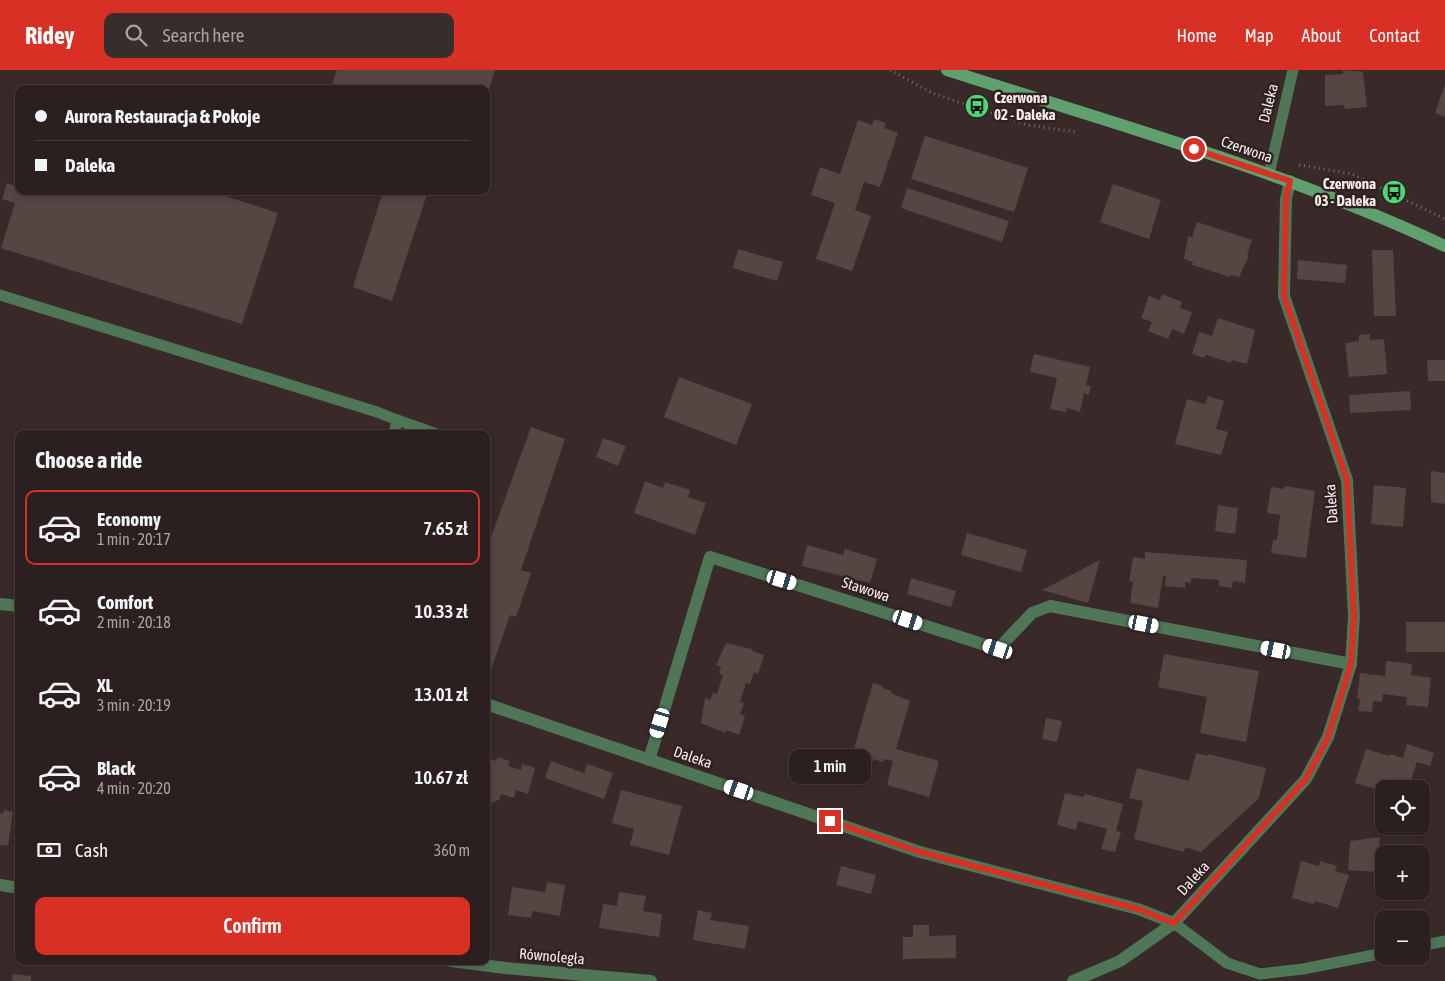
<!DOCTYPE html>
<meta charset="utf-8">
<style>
:root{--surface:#2b201f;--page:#372d2c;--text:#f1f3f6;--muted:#a6a3a4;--line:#473e3d;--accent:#d93025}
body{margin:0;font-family:"Asap Condensed",sans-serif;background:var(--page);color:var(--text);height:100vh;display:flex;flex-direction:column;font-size:19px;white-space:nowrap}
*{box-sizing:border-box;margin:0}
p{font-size:16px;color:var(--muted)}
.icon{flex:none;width:28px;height:28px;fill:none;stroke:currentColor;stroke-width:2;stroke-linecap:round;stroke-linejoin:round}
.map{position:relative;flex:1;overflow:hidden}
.drawer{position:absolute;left:15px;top:360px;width:475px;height:535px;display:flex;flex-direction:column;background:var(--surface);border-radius:10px;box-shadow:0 2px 8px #0003,0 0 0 1px var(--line)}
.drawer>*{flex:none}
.top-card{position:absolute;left:15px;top:15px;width:475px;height:110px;border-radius:10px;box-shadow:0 2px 8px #0003,0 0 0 1px var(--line);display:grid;align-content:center;height:110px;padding:0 20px;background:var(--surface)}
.fabs{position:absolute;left:1375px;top:710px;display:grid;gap:10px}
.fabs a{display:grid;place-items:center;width:55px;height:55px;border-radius:10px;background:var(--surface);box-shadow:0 2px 8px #0003,0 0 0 1px var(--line);font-size:25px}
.end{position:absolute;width:22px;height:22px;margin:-11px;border:6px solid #d93025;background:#fff;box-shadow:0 0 0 2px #fff}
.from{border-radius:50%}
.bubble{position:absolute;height:35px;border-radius:10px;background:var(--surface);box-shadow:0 2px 8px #0003,0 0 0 1px var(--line);font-size:16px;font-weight:600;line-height:35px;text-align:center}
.car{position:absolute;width:15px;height:30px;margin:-15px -8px;border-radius:6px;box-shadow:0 0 4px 1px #0007;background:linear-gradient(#fff 24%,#345 0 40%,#fff 0 76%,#345 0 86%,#fff 0)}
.top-card b{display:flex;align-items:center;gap:18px;height:48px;font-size:19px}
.top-card b+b{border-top:1px solid var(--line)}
.top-card i{width:12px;height:12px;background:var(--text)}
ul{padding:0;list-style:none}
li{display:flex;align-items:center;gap:15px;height:75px;margin:0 10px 8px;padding:0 10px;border:2px solid transparent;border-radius:10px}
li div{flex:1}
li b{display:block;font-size:19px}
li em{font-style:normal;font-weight:600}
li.current{border-color:var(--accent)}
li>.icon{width:45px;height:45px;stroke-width:1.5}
h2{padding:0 20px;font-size:22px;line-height:60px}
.pay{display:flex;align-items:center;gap:12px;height:55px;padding:0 20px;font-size:19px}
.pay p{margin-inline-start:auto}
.button{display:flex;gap:10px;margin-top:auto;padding:10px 20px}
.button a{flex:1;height:58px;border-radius:10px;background:var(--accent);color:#fff;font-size:20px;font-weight:600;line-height:58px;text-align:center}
header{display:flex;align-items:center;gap:30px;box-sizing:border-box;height:70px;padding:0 25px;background:var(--accent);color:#fff}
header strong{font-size:24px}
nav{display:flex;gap:28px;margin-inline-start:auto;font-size:18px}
.search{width:350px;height:45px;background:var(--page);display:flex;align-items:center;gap:12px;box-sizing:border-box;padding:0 18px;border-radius:10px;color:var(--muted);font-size:19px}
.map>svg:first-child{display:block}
.building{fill:#554543}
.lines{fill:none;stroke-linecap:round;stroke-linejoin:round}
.path{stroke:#7b6d6c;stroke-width:3;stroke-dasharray:1 4;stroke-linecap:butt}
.lane{stroke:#507658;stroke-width:11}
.street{stroke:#507658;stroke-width:12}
.secondary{stroke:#609f6e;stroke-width:12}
.route{stroke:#d93025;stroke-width:6}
.labels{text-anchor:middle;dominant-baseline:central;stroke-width:5;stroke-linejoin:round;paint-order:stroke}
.poi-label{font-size:15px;font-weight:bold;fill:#f6eceb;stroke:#2f211f;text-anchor:start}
.street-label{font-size:15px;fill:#f6eceb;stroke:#2f211f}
</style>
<header>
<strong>Ridey</strong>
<div class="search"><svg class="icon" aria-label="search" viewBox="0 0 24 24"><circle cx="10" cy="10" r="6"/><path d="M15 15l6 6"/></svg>Search here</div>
<nav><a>Home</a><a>Map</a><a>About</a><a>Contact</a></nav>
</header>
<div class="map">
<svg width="1445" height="911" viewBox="0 0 1445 911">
<rect width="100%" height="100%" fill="#392a29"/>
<g class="building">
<path d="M337,0H495L487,26L486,19H345L332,14Z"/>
<path d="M1343,0L1363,2L1367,37L1345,39L1344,35L1325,36V5L1343,4Z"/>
<path d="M1445,14V47L1435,43Z"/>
<path d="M874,49L886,53L884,58L898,63L880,117L864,112L855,140L871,146L852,201L816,189L835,133L811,125L820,97L840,104L858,50L872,55Z"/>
<path d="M925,66L1028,98L1014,142L911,109Z"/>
<path d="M7,113L19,117V121H210L278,143L242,254L1,178L15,133L2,129Z"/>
<path d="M1113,114L1161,130L1149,169L1100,152Z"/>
<path d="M907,118L1009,151L1002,172L901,138Z"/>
<path d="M383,121H428L392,231L353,217Z"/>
<path d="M1197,152L1252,170L1247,185L1249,186L1239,207L1231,205L1230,207L1192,195L1193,192L1184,189L1188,166L1192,167Z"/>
<path d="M738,179L783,192L777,211L733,198Z"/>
<path d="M1372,180H1393L1396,246H1374Z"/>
<path d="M1298,190L1347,195L1345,213L1297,209Z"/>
<path d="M1162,224L1182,232L1180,238L1192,242L1184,264L1172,259L1168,269L1148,261L1152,252L1141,248L1149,226L1160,230Z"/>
<path d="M1218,248L1255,260L1247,294L1232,290L1231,293L1206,285L1204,288L1192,284L1199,262L1212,266Z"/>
<path d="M1370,264V270L1384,269L1387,304L1349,307L1345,273L1359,271V265Z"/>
<path d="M1034,284L1090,297L1086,315L1091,316L1089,325L1084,323L1080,342L1067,338L1066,342L1050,339L1057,308L1030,302Z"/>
<path d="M1427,290H1445V311H1428Z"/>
<path d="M679,307L752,334L736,375L664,347Z"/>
<path d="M1410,321L1411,340L1350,343L1349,325Z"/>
<path d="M1208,326L1224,331L1216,359L1228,362L1221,385L1175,374L1187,329L1205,334Z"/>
<path d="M531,357L565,369L521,500L531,503L516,547L510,545L491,600L486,598V481Z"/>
<path d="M603,368L626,376L618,396L596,387Z"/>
<path d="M1431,401L1445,403V434L1431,432Z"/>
<path d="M645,411L663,418L665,412L690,420L688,427L706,433L695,465L634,443Z"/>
<path d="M1374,415L1406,418L1403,457L1371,454Z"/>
<path d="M1285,416L1315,421L1306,488L1271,483L1273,470H1277L1280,445L1267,443L1271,417L1284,419Z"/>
<path d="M1218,435L1238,438L1235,464L1215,461Z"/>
<path d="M967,463L1027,480L1021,502L961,485Z"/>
<path d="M807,475L843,485L845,479L877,489L870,513L802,496Z"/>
<path d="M1145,482L1247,490L1245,513L1233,511L1232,518L1219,516V510L1191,508V513L1185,512V518L1165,516L1166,506H1163L1158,538L1130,533L1133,512L1129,511L1133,487L1145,489Z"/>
<path d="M1100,490L1088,533L1042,520Z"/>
<path d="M911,508L956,521L951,537L907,524Z"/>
<rect x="1406" y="552" width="39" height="30"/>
<path d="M726,573L752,579V581L764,585L758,604L754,602L750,614L746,613L740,632L744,633L740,644L745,646L739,665L726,660V663L701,653L705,628L710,630L713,623L717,624L723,605L719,604L721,597L716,595Z"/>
<path d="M1164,584L1259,601L1246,672L1200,663L1207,627L1158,617Z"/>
<path d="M1386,591L1412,594L1411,605L1431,608L1428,637L1406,635L1407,627L1383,624L1382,632L1373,631L1372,642L1358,641L1360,629H1357L1360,603L1385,606Z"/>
<path d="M873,613L883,616L882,618L892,621L891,623L910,631L896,679L939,691L929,727L887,715L893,691L884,689L883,692L873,689L872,693L851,690Z"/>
<path d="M1046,648L1062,651L1057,672L1042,669Z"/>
<path d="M1407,674L1434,683L1430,696L1417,692L1408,719H1392L1381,715L1380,720L1355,713L1366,679L1389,686L1390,684L1403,688Z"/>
<path d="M1196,683L1208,686V684L1266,698L1259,728L1201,782L1185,777L1184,782L1134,769L1143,731L1129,728L1137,698L1189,711Z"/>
<path d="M497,687L510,691L508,696L521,700L522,694L535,698L528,724L516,720L514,728L501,724L499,730L493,732L486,730V704L490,689L496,691Z"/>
<path d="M551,691L584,703L587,694L613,703L604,729L545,708Z"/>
<path d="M621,720L682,736L669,785L630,775L634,759L612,753Z"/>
<path d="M1065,723L1084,727L1085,724L1123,734L1116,761L1121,762L1115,782L1101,779L1107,759L1078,751L1076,760L1057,755Z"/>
<path d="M4,740L13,742L8,776L0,775V743L3,744Z"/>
<path d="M1380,767L1376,802L1348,800L1350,771Z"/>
<path d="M1301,791L1319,796L1320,791L1337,796L1335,801L1349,805L1338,838L1315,831L1313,834L1292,828Z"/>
<path d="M841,796L876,805L871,824L836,815Z"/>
<path d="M547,812L565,815L560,846L533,841L531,848L508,845L512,817L545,822Z"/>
<path d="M619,822L646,826L643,841L662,844L659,867L599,858L603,834L617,836Z"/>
<path d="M698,840L712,843L710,850L749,856L745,879L693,870Z"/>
<path d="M913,855H929V866L956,865V888L903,889V867H913Z"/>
<path d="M13,904L31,906V911H12Z"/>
</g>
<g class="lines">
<g class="path">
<path d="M890,0L932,23L1027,55L1078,62"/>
<path d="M1299,95L1352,104L1445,149"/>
</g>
<g class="lane">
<path d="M1269,104L1293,0"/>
<path d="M0,225L377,342L397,350L394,364"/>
<path d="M397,350L437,364"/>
<path d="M1174,853L1227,893L1260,904L1303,899L1384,883"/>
<path d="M1421,876L1445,871"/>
</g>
<g class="street">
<path d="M0,534L19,536"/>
<path d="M486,634L920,782L1138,839L1174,853L1306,709L1328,667L1351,594L1354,546L1347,410L1284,226L1286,129L1290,111"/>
<path d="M649,690L710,487L998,579L1032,543L1050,536L1351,594"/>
<path d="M0,815L19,818"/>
<path d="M451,891L505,898L651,911"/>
<path d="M1073,911L1120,891L1174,853"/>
</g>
<path class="secondary" d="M947,0C1115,54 1285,101 1445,176"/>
</g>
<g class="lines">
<path class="route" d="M830,751L920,782L1138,839L1174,853L1306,709L1328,667L1351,594L1354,546L1347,410L1284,226L1286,129L1290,111L1194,79"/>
</g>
<defs>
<g id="bus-disc" transform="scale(1.25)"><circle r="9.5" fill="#4cd677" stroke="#2f211f"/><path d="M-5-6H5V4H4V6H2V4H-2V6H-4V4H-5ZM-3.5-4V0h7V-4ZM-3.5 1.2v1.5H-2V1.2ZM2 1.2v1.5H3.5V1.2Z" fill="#111"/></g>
</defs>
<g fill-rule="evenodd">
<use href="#bus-disc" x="977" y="36"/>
<use href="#bus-disc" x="1394" y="122"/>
</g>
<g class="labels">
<g class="poi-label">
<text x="994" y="27">Czerwona<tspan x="994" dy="17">02 - Daleka</tspan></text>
<text x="1376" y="113" text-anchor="end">Czerwona<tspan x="1376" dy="17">03 - Daleka</tspan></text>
</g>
<g class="street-label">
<text transform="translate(1268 33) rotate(-76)">Daleka</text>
<text transform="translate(1247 79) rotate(19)">Czerwona</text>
<text transform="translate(1331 434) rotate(-94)">Daleka</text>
<text transform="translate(866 519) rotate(18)">Stawowa</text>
<text transform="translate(693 687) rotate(19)">Daleka</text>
<text transform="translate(1193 808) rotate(-48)">Daleka</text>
<text transform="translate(552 886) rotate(5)">Równoległa</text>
</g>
</g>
</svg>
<div class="fabs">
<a><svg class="icon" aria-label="locate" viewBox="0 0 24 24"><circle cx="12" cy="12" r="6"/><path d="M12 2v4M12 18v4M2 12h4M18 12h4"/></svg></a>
<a>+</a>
<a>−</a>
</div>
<i class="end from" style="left:1194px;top:79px"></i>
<i class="end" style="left:830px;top:751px"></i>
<div class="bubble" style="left:789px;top:679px;width:82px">1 min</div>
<i class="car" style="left:782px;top:510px;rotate:107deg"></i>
<i class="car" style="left:908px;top:550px;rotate:108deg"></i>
<i class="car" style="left:1144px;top:554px;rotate:101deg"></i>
<i class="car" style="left:998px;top:579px;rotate:288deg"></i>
<i class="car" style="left:1276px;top:580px;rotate:281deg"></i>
<i class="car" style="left:660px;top:653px;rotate:197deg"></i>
<i class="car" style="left:739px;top:720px;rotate:289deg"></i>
<div class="top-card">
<b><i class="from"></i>Aurora Restauracja &amp; Pokoje</b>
<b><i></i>Daleka</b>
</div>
<section class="drawer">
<h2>Choose a ride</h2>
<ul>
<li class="current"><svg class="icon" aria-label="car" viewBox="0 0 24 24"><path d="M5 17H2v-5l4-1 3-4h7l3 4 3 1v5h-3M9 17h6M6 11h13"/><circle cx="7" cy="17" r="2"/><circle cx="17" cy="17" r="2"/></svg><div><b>Economy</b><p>1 min · 20:17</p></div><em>7.65 zł</em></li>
<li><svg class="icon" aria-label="car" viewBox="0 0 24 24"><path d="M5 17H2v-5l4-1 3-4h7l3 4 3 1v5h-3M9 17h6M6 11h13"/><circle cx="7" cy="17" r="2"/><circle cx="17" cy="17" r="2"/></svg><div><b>Comfort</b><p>2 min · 20:18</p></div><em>10.33 zł</em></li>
<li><svg class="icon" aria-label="car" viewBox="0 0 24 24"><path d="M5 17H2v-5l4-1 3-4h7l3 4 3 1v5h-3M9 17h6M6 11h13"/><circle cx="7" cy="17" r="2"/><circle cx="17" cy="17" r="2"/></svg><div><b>XL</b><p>3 min · 20:19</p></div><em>13.01 zł</em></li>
<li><svg class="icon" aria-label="car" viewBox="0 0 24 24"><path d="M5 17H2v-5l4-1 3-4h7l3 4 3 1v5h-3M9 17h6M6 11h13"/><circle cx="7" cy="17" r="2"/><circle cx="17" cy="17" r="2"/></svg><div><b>Black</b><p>4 min · 20:20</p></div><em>10.67 zł</em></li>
</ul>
<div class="pay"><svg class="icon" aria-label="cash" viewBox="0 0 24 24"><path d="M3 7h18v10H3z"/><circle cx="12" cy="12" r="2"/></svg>Cash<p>360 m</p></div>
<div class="button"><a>Confirm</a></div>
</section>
</div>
